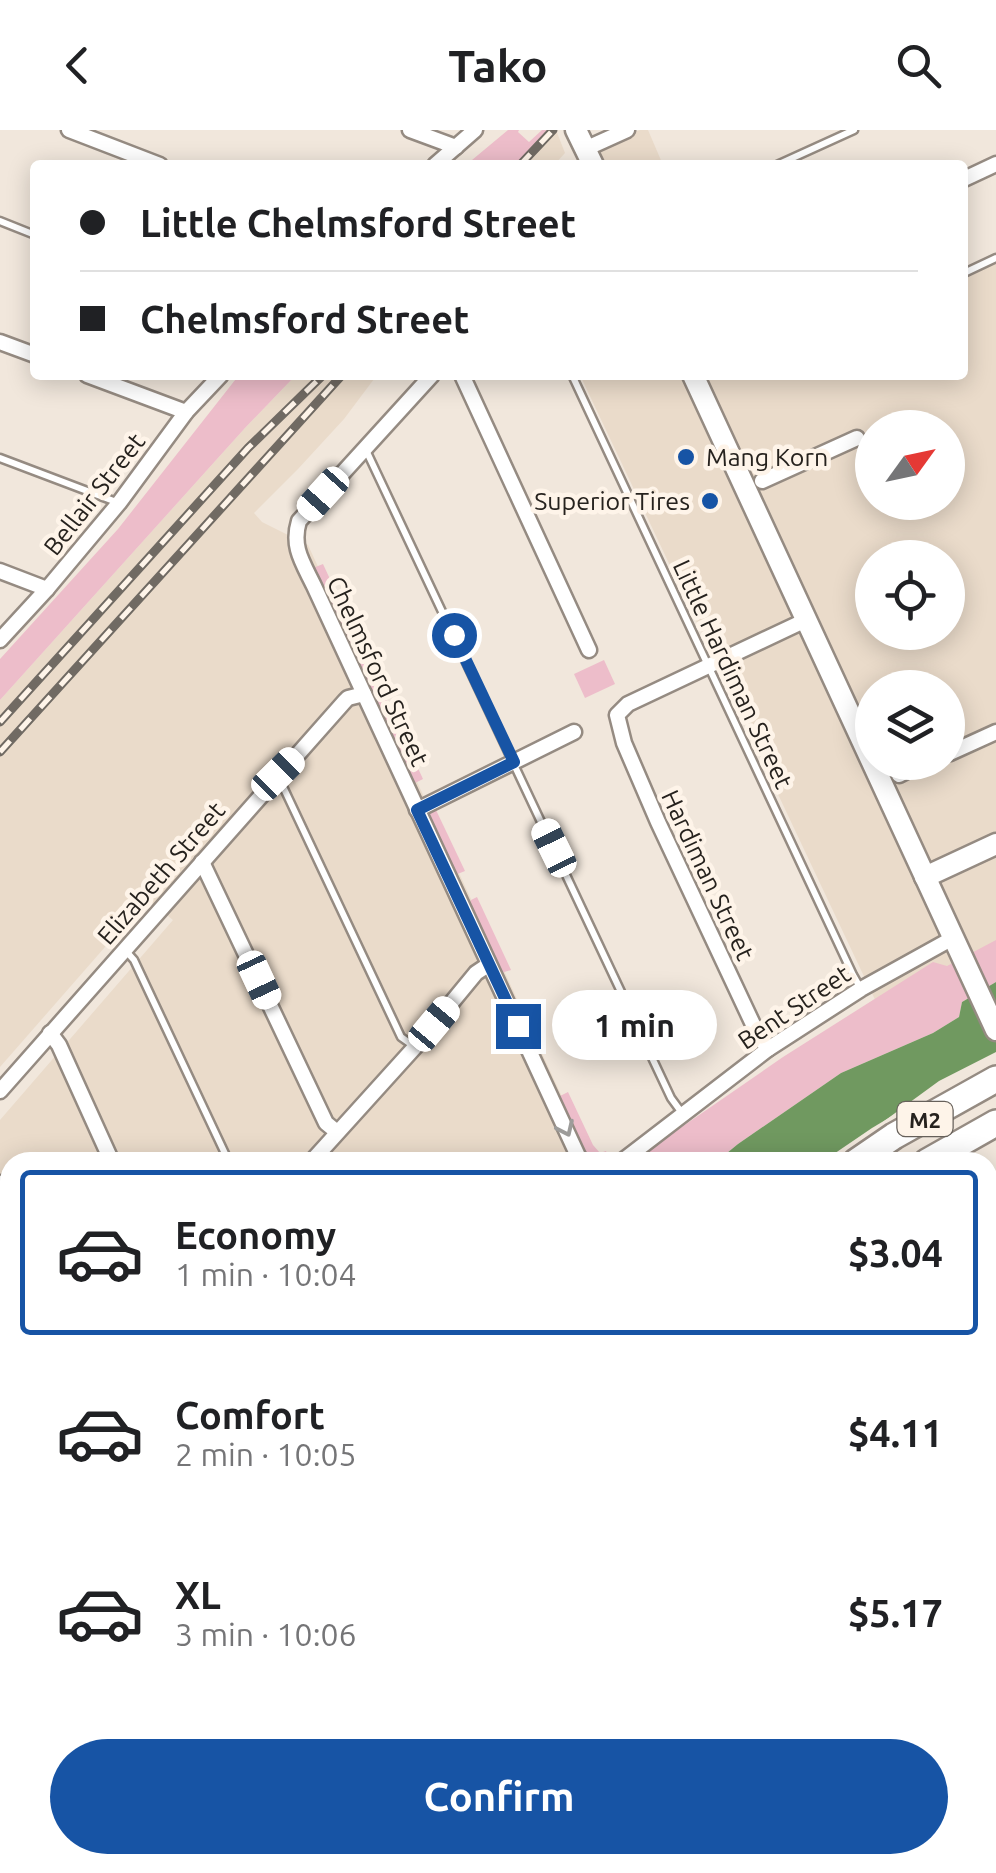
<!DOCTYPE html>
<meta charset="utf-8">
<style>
:root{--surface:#fff;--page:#f2f2f2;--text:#202124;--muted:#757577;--line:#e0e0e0;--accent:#1754a5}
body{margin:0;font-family:Ubuntu,sans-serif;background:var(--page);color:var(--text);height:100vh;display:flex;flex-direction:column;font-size:38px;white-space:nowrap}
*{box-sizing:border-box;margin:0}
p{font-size:32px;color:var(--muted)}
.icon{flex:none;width:55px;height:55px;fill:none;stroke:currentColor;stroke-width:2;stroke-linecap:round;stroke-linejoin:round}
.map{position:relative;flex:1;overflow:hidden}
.details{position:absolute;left:0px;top:1022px;width:998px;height:722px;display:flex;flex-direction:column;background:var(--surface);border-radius:30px 30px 0 0;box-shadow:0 5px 25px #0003}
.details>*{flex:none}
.hud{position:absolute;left:30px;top:30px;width:938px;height:220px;border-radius:10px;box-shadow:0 5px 25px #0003;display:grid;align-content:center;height:220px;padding:0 50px;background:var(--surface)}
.needle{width:65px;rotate:57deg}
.controls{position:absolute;left:855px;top:280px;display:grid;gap:20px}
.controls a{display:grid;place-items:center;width:110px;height:110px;border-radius:50%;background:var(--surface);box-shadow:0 5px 25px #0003;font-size:50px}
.end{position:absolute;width:45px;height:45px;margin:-22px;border:12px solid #1754a5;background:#fff;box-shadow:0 0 0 5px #fff}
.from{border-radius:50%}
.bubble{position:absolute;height:70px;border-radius:35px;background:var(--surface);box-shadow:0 5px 25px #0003;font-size:32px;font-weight:700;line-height:70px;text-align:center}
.car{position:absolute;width:30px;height:60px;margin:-30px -15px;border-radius:12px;box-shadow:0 0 8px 2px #0007;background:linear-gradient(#fff 24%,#345 0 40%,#fff 0 76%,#345 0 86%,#fff 0)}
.hud b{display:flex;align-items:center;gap:35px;height:95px;font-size:38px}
.hud b+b{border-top:2px solid var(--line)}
.hud i{width:25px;height:25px;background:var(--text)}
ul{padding:18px 0 0;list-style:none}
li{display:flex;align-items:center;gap:30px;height:165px;margin:0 20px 15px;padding:0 30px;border:5px solid transparent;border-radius:10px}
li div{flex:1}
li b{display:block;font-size:38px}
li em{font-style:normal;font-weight:700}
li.active{border-color:var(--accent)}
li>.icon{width:90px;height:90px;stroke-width:1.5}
.primary-button{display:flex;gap:20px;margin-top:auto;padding:20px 50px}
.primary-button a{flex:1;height:115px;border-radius:60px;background:var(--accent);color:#fff;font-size:40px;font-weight:700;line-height:115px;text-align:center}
header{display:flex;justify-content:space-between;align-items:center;height:130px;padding:0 50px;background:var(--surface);font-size:45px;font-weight:700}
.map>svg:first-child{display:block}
.built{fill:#eadbca;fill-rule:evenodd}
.green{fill:#edbdca}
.water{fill:#709960}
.pier{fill:#f1e7dc}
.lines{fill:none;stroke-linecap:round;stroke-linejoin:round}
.lane-casing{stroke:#958b82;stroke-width:11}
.street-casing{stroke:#958b82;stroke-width:19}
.secondary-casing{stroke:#958b82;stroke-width:25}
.highway-casing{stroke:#958b82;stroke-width:30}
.lane{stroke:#fff;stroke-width:6}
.street{stroke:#fff;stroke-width:14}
.secondary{stroke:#fff;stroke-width:20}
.highway{stroke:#fff;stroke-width:25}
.rail-casing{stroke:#706a63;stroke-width:9}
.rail{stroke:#fef4e9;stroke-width:5;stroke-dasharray:15;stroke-linecap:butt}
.oneway{stroke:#9d9c9a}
.route{stroke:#1754a5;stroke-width:12}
.poi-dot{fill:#1754a5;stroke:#fef4e9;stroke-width:4}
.labels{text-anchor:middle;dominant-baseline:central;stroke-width:9;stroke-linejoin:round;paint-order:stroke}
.shield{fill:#fef4e9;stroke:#67615b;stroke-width:2.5}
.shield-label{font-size:22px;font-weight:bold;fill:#26221e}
.poi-label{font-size:25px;fill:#26221e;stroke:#fef4e9;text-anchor:start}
.street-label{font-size:25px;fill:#26221e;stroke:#fef4e9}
</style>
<header><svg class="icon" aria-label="back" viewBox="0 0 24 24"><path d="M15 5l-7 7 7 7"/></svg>Tako<svg class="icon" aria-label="search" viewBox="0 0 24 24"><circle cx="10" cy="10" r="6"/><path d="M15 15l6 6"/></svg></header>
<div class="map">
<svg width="996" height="1743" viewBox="0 0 996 1743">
<rect width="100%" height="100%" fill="#f1e7dc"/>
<g class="built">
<path d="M547,0H556L565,23L554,35H515Z"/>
<path d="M640,0H648L663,35H593L585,19Z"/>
<path d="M996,128V811L878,876L580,245H962L963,144ZM872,298H948V372H872ZM872,428H948V502H872ZM872,558H948V632H872Z"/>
<path d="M296,245H377L344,289L298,339L254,383L262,392L308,415L592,1032H10V1266L0,1245V990L173,790L147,769L0,937V570L245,298Z"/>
</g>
<g class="green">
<path d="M508,0H519L518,2L529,12L542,0H547L515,35H466Z"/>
<path d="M239,245H296L245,298L0,570V529L118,399Z"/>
<path d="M323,434L423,649L413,654L313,438Z"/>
<path d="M604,530L615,554L585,568L574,544Z"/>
<path d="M436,680L465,741L455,745L426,684Z"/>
<path d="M477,767L511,840L498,844L467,779L471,770Z"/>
<path d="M996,810V852L962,872L959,887L933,903L841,943L738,1014L716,1032H631L783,927L933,832L947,836Z"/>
<path d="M568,962L593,1015L600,1023L606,1021L610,1030C598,1034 590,1033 582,1023L556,968Z"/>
<path d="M996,1615V1708L988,1705V1619Z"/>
</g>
<g class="water">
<path d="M996,852V922L939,951L828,1032H716L738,1014L841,943L933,903L959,887L962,872Z"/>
<path d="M10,1574V1645L0,1651V1579Z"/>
</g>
<path class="pier" d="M939,958L837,1032H822L872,998Z"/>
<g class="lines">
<g class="lane-casing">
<g id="lane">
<path d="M777,35L854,0"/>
<path d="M0,91L35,105"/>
<path d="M962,144L996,128"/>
<path d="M572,245L853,845L861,859"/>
<path d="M365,318L671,968L682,983"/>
<path d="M0,328L119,373"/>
<path d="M278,646L401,907L415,917"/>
<path d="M125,820L134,830L229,1032"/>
<path d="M0,1049L10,1071"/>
<path d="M0,1421L10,1428"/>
<path d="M0,1674L10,1667"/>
</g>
</g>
<g class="street-casing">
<g id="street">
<path d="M69,0L160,35"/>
<path d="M410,0L456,17"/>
<path d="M585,19L627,0"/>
<path d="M435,35L475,0"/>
<path d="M962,50L996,34"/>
<path d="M0,212L35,225"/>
<path d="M87,245L186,282"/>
<path d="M432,245L299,391C291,417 303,433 314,456L578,1026L583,1032"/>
<path d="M462,245L589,520"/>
<path d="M762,351L857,308"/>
<path d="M0,441L47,459"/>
<path d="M0,510L47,459L119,373L186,282L221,245"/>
<path d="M948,622L950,623L996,602"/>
<path d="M899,645L924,632"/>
<path d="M417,680L574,602"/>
<path d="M202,732L326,993L337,1002"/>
<path d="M50,903L59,915L112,1032"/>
<path d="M768,919L758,905L658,692L624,613L617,585L628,574L806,490"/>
<path d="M0,961L345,571L348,568L364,564"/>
<path d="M311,1032L415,917L476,843L488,835"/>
<path d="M621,1032L768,919L861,859L953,808"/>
<path d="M988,1136L996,1128"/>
<path d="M0,1292L10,1312"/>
<path d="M988,1322L996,1340"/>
<path d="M988,1599L996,1595"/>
<path d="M988,1724L996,1727"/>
<path d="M516,1735L520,1743"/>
<path d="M295,1743L303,1735"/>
<path d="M889,1743L891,1735"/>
</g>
</g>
<g class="secondary-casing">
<g id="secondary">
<path d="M576,0L593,35"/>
<path d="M693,245L996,900"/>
<path d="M925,747L996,714"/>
<path d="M0,1351L10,1354"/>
<path d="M0,1370L10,1373"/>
<path d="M184,1735L187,1743"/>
<path d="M200,1735L203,1743"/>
</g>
</g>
<g class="highway-casing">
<g id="highway">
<path d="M856,1032L894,1006L996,949"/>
<path d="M927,1032L996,993"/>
<path d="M0,1739L10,1733"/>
<path d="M70,1743L84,1735"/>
</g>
</g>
<use href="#lane" class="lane"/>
<use href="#street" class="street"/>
<use href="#secondary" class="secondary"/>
<use href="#highway" class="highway"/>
<g class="rail-casing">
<g id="rail">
<path d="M520,35L553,0"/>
<path d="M0,592L248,318L323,245"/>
<path d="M0,622L342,245"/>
<path d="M135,1743L144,1735"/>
</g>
</g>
<use href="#rail" class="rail"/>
</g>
<defs><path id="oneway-chevron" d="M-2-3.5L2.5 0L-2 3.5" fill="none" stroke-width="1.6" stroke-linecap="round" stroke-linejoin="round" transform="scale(2.5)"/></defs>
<use class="oneway" href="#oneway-chevron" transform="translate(566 999) rotate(65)"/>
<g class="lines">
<path class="route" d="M454,505L514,632L417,680L518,896"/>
</g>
<g class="poi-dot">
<circle cx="686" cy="327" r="10"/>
<circle cx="710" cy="371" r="10"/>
</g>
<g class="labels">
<rect class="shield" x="897.5" y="972" width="55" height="34" rx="8"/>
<g class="shield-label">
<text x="925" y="989">M2</text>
</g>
<g class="poi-label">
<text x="706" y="327">Mang Korn</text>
<text x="690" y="371" text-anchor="end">Superior Tires</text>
</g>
<g class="street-label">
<text transform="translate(94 364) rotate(-52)">Bellair Street</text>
<text transform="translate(378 541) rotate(65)">Chelmsford Street</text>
<text transform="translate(733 544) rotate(65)">Little Hardiman Street</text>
<text transform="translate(161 743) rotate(-49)">Elizabeth Street</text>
<text transform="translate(708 745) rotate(65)">Hardiman Street</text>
<text transform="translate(794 877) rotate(-34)">Bent Street</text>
</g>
</g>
</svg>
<div class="controls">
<a><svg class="needle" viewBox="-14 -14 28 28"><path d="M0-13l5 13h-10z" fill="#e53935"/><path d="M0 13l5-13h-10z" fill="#757577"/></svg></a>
<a><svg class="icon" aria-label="locate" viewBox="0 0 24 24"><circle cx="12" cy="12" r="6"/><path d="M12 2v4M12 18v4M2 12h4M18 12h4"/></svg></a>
<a><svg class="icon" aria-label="layers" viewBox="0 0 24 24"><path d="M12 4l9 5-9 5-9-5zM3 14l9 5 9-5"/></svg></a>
</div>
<i class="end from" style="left:454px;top:505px"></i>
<i class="end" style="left:518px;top:896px"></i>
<div class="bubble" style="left:552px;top:860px;width:165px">1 min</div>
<i class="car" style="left:323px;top:364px;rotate:222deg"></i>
<i class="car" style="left:278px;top:644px;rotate:45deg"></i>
<i class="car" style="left:554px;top:718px;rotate:334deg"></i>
<i class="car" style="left:259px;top:850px;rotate:155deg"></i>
<i class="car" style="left:434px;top:894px;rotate:40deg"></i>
<div class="hud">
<b><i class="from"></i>Little Chelmsford Street</b>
<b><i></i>Chelmsford Street</b>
</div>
<section class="details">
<ul>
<li class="active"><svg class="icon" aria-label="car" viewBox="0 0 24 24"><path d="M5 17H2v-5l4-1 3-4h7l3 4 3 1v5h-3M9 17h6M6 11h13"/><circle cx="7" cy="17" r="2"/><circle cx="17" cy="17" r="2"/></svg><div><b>Economy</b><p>1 min · 10:04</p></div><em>$3.04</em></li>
<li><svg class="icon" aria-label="car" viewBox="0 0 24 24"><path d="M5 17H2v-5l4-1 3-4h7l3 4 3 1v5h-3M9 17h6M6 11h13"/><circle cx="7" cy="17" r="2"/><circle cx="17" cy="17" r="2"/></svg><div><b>Comfort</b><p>2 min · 10:05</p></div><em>$4.11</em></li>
<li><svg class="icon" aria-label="car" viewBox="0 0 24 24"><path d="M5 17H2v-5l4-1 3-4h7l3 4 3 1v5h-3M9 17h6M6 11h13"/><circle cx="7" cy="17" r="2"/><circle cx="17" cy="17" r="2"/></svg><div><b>XL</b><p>3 min · 10:06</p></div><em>$5.17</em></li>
</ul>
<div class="primary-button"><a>Confirm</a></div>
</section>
</div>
